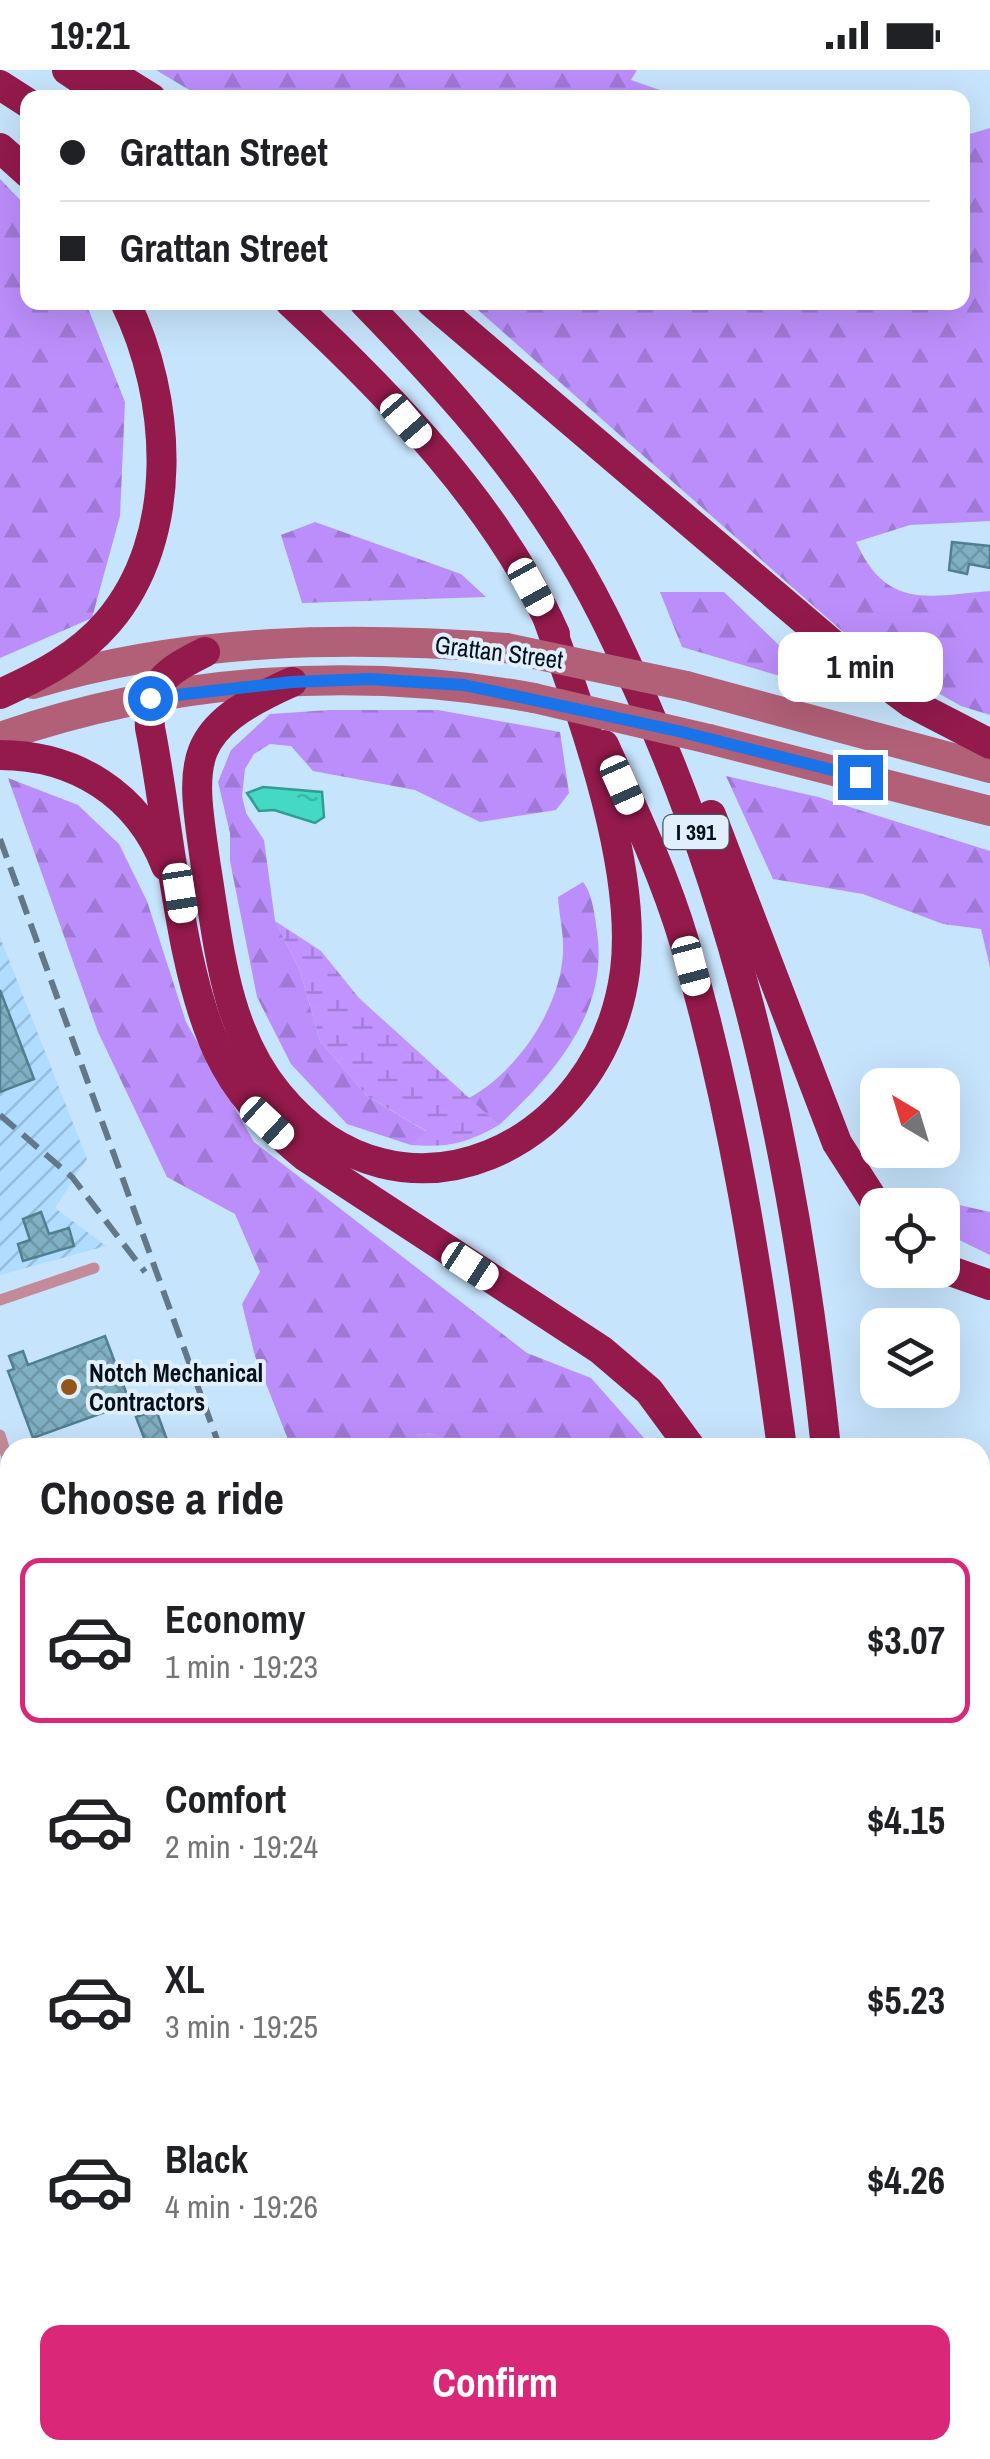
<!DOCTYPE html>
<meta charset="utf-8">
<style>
:root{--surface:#fff;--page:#f2f2f2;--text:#202124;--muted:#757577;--line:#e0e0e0;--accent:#db2777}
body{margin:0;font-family:"Archivo Narrow",sans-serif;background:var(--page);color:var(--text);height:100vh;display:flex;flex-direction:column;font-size:38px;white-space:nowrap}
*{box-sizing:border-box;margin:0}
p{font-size:32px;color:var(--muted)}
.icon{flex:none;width:55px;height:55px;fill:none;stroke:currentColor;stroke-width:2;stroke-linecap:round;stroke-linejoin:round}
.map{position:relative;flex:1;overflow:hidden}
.details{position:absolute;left:0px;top:1368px;width:990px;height:1022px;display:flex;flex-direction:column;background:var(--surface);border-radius:30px 30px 0 0;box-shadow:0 10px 40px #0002}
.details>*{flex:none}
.guide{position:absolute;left:20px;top:20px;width:950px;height:220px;border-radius:20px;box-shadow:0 10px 40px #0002;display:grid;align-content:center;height:220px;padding:0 40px;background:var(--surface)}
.needle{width:65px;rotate:322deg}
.fabs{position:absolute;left:860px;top:998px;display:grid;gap:20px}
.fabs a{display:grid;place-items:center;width:100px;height:100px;border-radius:20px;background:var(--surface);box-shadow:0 10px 40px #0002;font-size:50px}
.end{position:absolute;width:45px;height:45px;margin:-22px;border:12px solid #1a73e8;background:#fff;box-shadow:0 0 0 5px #fff}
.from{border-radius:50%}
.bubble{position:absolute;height:70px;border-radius:20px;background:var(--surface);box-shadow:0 10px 40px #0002;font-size:32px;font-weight:800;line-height:70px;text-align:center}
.car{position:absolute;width:30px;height:60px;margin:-30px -15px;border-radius:12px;box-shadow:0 0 8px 2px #0007;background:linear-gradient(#fff 24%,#345 0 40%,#fff 0 76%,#345 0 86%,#fff 0)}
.guide b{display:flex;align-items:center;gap:35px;height:95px;font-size:38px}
.guide b+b{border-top:2px solid var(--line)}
.guide i{width:25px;height:25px;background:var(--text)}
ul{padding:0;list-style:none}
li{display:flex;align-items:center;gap:30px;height:165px;margin:0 20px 15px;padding:0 20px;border:5px solid transparent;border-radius:20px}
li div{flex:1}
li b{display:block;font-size:38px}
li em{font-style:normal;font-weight:800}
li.current{border-color:var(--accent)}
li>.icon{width:90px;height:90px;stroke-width:1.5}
h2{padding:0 40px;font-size:45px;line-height:120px}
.button{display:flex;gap:20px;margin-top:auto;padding:20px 40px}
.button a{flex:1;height:115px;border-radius:20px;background:var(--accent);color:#fff;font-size:40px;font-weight:800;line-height:115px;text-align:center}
.status{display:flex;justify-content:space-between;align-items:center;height:70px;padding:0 50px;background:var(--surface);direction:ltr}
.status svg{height:28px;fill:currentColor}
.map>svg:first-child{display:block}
.industrial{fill:url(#industrial-furrows)}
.forest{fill:url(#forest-firs)}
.wetland{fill:url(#wetland-marsh)}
.water{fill:url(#water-ripples);stroke:#309d92;stroke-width:2.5}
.building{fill:url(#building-cross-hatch);stroke:#507f90;stroke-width:2.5}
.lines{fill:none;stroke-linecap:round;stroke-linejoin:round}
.lane{stroke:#c38b99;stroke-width:11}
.secondary{stroke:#b16078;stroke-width:30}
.highway{stroke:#931a4b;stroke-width:30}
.rail{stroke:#627788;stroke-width:6;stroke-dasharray:20 10;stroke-linecap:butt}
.secondary-bridge{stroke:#b16078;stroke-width:30}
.route{stroke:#1a73e8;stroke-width:12}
.poi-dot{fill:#925716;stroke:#e0effb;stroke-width:4}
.labels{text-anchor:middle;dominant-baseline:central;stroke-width:8;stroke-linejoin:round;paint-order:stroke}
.shield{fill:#e0effb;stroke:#46535e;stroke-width:2.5}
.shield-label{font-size:22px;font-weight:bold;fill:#04101a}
.street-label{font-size:25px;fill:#04101a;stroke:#e0effb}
.poi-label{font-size:25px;font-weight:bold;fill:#04101a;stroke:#e0effb;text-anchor:start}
</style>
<div class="status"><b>19:21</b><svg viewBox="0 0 49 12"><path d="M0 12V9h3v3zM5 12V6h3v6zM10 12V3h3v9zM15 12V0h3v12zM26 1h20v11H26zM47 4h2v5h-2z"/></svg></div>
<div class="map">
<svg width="990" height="2389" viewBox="0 0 990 2389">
<defs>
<pattern id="industrial-furrows" width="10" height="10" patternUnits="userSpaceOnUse" patternTransform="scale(2.5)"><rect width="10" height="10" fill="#afdcff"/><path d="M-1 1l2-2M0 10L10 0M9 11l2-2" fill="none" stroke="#95bcda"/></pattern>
<pattern id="forest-firs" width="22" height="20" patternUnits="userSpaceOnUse" patternTransform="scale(2.5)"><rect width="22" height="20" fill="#bc8efb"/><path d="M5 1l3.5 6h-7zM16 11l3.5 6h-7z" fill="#a079d7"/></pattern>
<pattern id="wetland-marsh" width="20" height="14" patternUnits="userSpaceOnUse" patternTransform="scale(2.5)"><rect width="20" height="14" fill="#c093fe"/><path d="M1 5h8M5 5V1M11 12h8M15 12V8" fill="none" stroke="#a37ed9"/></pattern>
<pattern id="water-ripples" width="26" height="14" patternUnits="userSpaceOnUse" patternTransform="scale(2.5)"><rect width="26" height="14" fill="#43d9c5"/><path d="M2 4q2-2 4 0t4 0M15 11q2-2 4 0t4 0" fill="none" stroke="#39b9a9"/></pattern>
<pattern id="building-cross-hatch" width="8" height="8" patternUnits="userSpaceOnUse" patternTransform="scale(2.5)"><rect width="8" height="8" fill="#80b0c2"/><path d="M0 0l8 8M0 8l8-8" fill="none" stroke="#6d96a6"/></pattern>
</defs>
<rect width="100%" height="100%" fill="#c6e4fc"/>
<g class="industrial">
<path d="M0,867L87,1089L55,1138L106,1176L0,1205Z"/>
<path d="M10,1596V1844L0,1848V1601Z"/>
</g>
<g class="forest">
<path d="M156,0H637L631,10L680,27H201Z"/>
<path d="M990,58V451L910,455L856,472C887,540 927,526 990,521V645L961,636L867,583L470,233L962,232L963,66Z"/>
<path d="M0,109L27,137L28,232L86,233L125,332L120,446L92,548L0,588Z"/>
<path d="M315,452L461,504L486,527L302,533L281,465Z"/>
<path d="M660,522H724L824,619L682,577Z"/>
<path d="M330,640H438L560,662L569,723L556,740L480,752L415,720L313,701L291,676L270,674L254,684L245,699L242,726L246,743L264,770L275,851L300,901L320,971L367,1026L427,1062L411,1075L347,1054L291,994L257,927L230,791V763L218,712L231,680L270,644Z"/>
<path d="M726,706L818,727L990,781V897L981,859L943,854L863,824L773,809Z"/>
<path d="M8,708L78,735L119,774L147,831L186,952L254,1072L527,1283L591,1308L652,1377H456L433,1363L416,1365L419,1377H291L255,1286L242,1234L260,1202L235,1144L167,1107L98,962Z"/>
<path d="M583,812C592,823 595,845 597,862C609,942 554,1004 499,1055L467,1029C516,1004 561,938 563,882C564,864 559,845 558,827Z"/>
<path d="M920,1126L990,1142V1185L943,1162L942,1135H925Z"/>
<path d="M990,1673V2312L980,2273L987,2243L980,2197V1679Z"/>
<path d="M659,2380H867L868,2389H662Z"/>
</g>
<g class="wetland">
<path d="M275,851L321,881L359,928L499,1055C468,1073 447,1078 411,1075L426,1061L367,1026L320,971L300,901Z"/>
<path d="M434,1363L456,1377H419L415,1365Z"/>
</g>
<path class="water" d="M263,717L322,722L324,747L315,753L274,740L259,741L247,723Z"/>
<g class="building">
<path d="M952,472L990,476V498L969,494L967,504L949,500Z"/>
<path d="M0,920L34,1009L0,1022Z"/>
<path d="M41,1142L49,1164L69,1158L74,1176L23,1191L18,1174L30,1170L23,1149Z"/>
<path d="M105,1266L130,1333L33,1368L8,1301L14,1299L9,1286L23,1281L28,1295Z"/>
<path d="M156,1340L170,1378H148L136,1347Z"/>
</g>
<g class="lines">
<g class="lane">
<path d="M0,1230L94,1198"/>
<path d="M0,1365L10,1397"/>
<path d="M0,1857L10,1853"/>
<path d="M0,1990L10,1986"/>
<path d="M0,2134L10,2130"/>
<path d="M0,2208L10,2204"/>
<path d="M84,2380L88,2389"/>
<path d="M351,2380L364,2389"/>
<path d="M129,2389L147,2380"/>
<path d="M278,2389L301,2380"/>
</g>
<g class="secondary">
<path d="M33,614C185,568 349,566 506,578"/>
<path d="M686,616L990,698"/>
<path d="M0,667C171,608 356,595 534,628"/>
<path d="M709,669L990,741"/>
</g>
<g class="highway">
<path d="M67,0L109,28"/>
<path d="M106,0L151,28"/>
<path d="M0,15L28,33"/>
<path d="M0,78L28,103"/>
<path d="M290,232C391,326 499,437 555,564"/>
<path d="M364,232C434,304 503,379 557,464C592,517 618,574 644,632C749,868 799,1122 826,1378"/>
<path d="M431,232L836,577L911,633L990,674"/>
<path d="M205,582C167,601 147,613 150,658C170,756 179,912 225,995C245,1032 274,1061 306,1087L601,1280L649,1321L691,1378"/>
<path d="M292,612C184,660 190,689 206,797C219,876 225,960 278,1024C402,1175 602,1076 625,901C638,797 583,648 548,549"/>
<path d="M0,624C40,606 79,586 108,552C181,467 172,327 125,232"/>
<path d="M604,675C633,739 664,804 684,871C733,1036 759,1207 782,1378"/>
<path d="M0,685C75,685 138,724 166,796"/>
<path d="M711,745L837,1073L878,1137"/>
<path d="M942,1198L990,1215"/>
<path d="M980,1444L990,1416"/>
<path d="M923,2380L926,2389"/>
<path d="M969,2380L971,2389"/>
</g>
<g class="rail">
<path d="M0,769L220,1378"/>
<path d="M0,1045L72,1107L145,1202"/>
<path d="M586,2380L589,2389"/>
</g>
<g class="secondary-bridge">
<path d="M506,578L686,616"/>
<path d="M534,628L709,669"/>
</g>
</g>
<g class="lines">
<path class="route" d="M150,628L292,612L369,609L464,615L678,661L860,707"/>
</g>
<circle class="poi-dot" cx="69" cy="1317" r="10"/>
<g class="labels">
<rect class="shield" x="663.5" y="745" width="65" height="34" rx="8"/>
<g class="shield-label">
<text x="696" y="762">I 391</text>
</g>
<g class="street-label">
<text transform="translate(499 582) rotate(7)">Grattan Street</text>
</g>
<g class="poi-label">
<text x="89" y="1303">Notch Mechanical<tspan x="89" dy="29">Contractors</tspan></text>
</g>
</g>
</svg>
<div class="fabs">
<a><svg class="needle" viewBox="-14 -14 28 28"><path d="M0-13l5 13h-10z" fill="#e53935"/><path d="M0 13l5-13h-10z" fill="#757577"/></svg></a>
<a><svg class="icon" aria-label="locate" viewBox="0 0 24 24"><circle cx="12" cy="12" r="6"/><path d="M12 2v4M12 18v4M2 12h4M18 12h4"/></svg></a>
<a><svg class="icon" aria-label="layers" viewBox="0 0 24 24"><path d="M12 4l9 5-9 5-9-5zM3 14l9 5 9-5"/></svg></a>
</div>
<i class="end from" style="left:150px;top:628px"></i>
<i class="end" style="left:860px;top:707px"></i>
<div class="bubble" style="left:778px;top:562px;width:165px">1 min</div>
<i class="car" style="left:406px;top:351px;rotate:139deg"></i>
<i class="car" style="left:531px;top:517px;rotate:151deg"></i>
<i class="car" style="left:622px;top:715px;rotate:156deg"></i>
<i class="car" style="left:180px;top:823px;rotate:171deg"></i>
<i class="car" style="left:691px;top:896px;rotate:165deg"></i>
<i class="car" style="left:267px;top:1053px;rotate:133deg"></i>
<i class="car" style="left:470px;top:1196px;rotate:123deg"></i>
<div class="guide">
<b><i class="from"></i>Grattan Street</b>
<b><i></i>Grattan Street</b>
</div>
<section class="details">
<h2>Choose a ride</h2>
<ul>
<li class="current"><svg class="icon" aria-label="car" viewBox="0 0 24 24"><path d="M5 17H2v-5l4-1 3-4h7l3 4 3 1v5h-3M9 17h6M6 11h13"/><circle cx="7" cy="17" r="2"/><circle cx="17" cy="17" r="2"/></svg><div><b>Economy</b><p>1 min · 19:23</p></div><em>$3.07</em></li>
<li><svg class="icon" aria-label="car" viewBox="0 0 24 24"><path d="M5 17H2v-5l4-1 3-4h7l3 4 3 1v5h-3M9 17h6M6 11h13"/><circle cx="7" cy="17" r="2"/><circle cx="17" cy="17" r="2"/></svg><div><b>Comfort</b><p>2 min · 19:24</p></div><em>$4.15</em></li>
<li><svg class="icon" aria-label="car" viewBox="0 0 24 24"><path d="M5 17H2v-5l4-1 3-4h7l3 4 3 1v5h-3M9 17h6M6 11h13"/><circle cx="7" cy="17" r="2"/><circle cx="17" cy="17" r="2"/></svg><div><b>XL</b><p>3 min · 19:25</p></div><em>$5.23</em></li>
<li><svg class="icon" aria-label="car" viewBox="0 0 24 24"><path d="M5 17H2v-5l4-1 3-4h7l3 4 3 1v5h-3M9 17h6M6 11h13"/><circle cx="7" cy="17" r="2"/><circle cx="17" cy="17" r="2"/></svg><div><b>Black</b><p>4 min · 19:26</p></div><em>$4.26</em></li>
</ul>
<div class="button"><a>Confirm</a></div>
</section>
</div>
